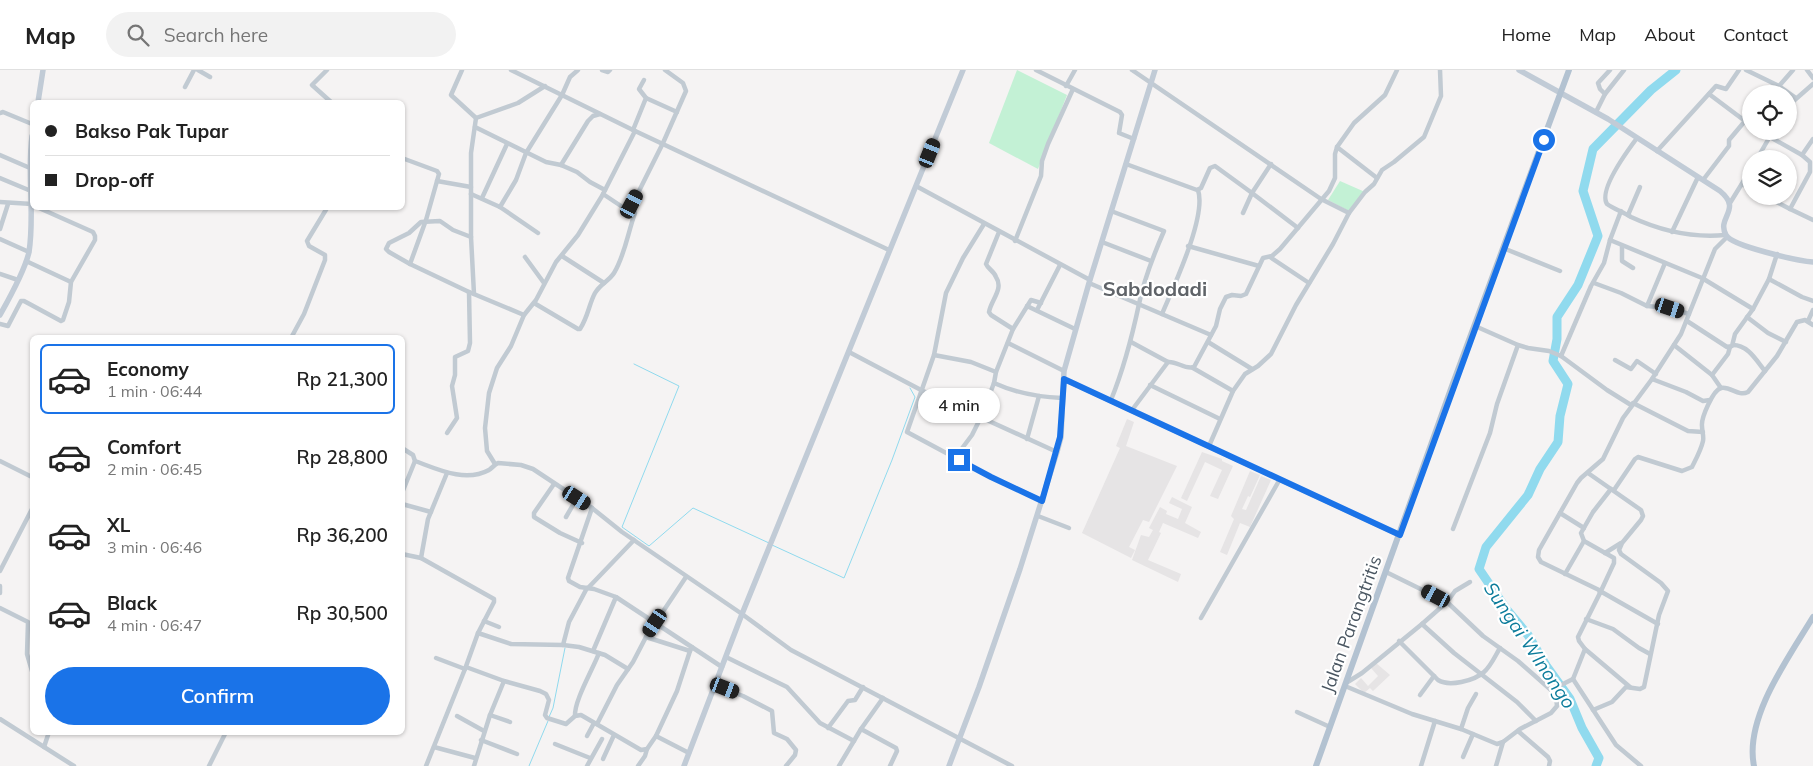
<!DOCTYPE html>
<meta charset="utf-8">
<style>
:root{--surface:#fff;--page:#f2f2f2;--text:#222;--muted:#767676;--line:#e0e0e0;--accent:#1a73e8}
body{margin:0;font-family:Mulish,sans-serif;background:var(--page);color:var(--text);height:100vh;display:flex;flex-direction:column;font-size:19px;white-space:nowrap}
*{box-sizing:border-box;margin:0}
p{font-size:16px;color:var(--muted)}
.icon{flex:none;width:28px;height:28px;fill:none;stroke:currentColor;stroke-width:2;stroke-linecap:round;stroke-linejoin:round}
.map{position:relative;flex:1;overflow:hidden}
.details{position:absolute;left:30px;top:265px;width:375px;height:400px;display:flex;flex-direction:column;background:var(--surface);border-radius:8px;box-shadow:0 1px 4px #0004}
.details>*{flex:none}
.guide{position:absolute;left:30px;top:30px;width:375px;height:110px;border-radius:8px;box-shadow:0 1px 4px #0004;display:grid;align-content:center;height:110px;padding:0 15px;background:var(--surface)}
.fabs{position:absolute;left:1742px;top:15px;display:grid;gap:10px}
.fabs a{display:grid;place-items:center;width:55px;height:55px;border-radius:50%;background:var(--surface);box-shadow:0 1px 4px #0004;font-size:25px}
.end{position:absolute;width:22px;height:22px;margin:-11px;border:6px solid #1a73e8;background:#fff;box-shadow:0 0 0 2px #fff}
.from{border-radius:50%}
.bubble{position:absolute;height:35px;border-radius:18px;background:var(--surface);box-shadow:0 1px 4px #0004;font-size:16px;font-weight:600;line-height:35px;text-align:center}
.car{position:absolute;width:15px;height:30px;margin:-15px -8px;border-radius:6px;box-shadow:0 0 4px 1px #0007;background:linear-gradient(#222 24%,#8ab4d8 0 40%,#222 0 76%,#8ab4d8 0 86%,#222 0)}
.guide b{display:flex;align-items:center;gap:18px;height:48px;font-size:19px}
.guide b+b{border-top:1px solid var(--line)}
.guide i{width:12px;height:12px;background:var(--text)}
ul{padding:9px 0 0;list-style:none}
li{display:flex;align-items:center;gap:15px;height:70px;margin:0 10px 8px;padding:0 5px;border:2px solid transparent;border-radius:8px}
li div{flex:1}
li b{display:block;font-size:19px}
li em{font-style:normal;font-weight:600}
li.active{border-color:var(--accent)}
li>.icon{width:45px;height:45px;stroke-width:1.5}
.button{display:flex;gap:10px;margin-top:auto;padding:10px 15px}
.button a{flex:1;height:58px;border-radius:30px;background:var(--accent);color:#fff;font-size:20px;font-weight:600;line-height:58px;text-align:center}
header{display:flex;align-items:center;gap:30px;box-sizing:border-box;height:70px;padding:0 25px;background:var(--surface);border-bottom:1px solid var(--line)}
header strong{font-size:24px}
nav{display:flex;gap:28px;margin-inline-start:auto;font-size:18px}
.search{width:350px;height:45px;background:var(--page);display:flex;align-items:center;gap:12px;box-sizing:border-box;padding:0 18px;border-radius:28px;color:var(--muted);font-size:19px}
.map>svg:first-child{display:block}
.education{fill:#e6e4e5}
.green{fill:#c3f1d5}
.lines{fill:none;stroke-linecap:round;stroke-linejoin:round}
.stream{stroke:#90daee;stroke-width:1}
.river{stroke:#90daee;stroke-width:9}
.street{stroke:#c1cad2;stroke-width:4.5}
.secondary{stroke:#c1cbd6;stroke-width:5.5}
.primary{stroke:#b3c2d1;stroke-width:6}
.route{stroke:#1a73e8;stroke-width:6}
.labels{text-anchor:middle;dominant-baseline:central;stroke-width:4.5;stroke-linejoin:round;paint-order:stroke}
.street-label{font-size:18px;fill:#4a5661;stroke:#fff}
.water-label{font-size:19px;font-style:italic;fill:#0c7c9b;stroke:#fff}
.quarter-label{font-size:20px;font-weight:bold;fill:#5f6368;stroke:#fff}
</style>
<header>
<strong>Map</strong>
<div class="search"><svg class="icon" aria-label="search" viewBox="0 0 24 24"><circle cx="10" cy="10" r="6"/><path d="M15 15l6 6"/></svg>Search here</div>
<nav><a>Home</a><a>Map</a><a>About</a><a>Contact</a></nav>
</header>
<div class="map">
<svg width="1813" height="696" viewBox="0 0 1813 696">
<rect width="100%" height="100%" fill="#f5f3f3"/>
<g class="education">
<path d="M1127,349L1134,352L1126,376L1177,396L1149,452L1143,450L1129,477L1135,480L1131,488L1082,463L1120,378L1116,376Z"/>
<path d="M1202,382L1222,389V391L1233,396L1218,429L1210,426L1222,400L1205,392L1187,431L1181,428Z"/>
<path d="M1250,401L1260,405L1250,427L1248,426L1242,439L1246,440L1261,406L1271,410L1250,457L1240,453L1227,485L1220,482L1234,449L1231,446Z"/>
<path d="M1172,427L1192,437L1185,453L1201,462L1198,468L1163,453L1159,462L1161,463L1148,490L1181,504L1178,512L1132,490L1141,465L1149,467L1153,460L1149,458L1160,437L1167,441L1166,444L1178,449L1182,439L1169,433Z"/>
<path d="M1376,593L1390,605L1373,621L1370,618L1364,623L1355,614L1361,608L1368,616L1378,606L1371,598Z"/>
</g>
<g class="green">
<path d="M1017,0L1067,25L1038,99L989,73Z"/>
<path d="M1340,111L1365,122L1349,141L1328,130Z"/>
</g>
<g class="lines">
<g class="stream">
<path d="M634,294L679,316L622,457L649,476L693,438L769,473"/>
<path d="M772,475L844,508L892,390L915,327L910,318"/>
<path d="M549,647L553,638L565,578"/>
<path d="M529,696L548,651"/>
</g>
<path class="river" d="M1596,696L1599,688L1582,658L1570,629L1547,597L1528,565L1507,540L1479,499L1486,477L1528,425L1540,399L1558,372L1560,346L1568,314L1553,291L1557,269V247L1578,215L1598,166L1583,121L1593,79L1651,20L1676,0"/>
<g class="street">
<path d="M198,0L210,7"/>
<path d="M327,0L312,15L331,32"/>
<path d="M462,0L451,25L476,48L471,83V167L474,224"/>
<path d="M511,0L633,60L889,180"/>
<path d="M602,0L608,2L610,0"/>
<path d="M1036,0L1120,42L1122,45L1119,63L1134,69"/>
<path d="M1132,0L1321,129L1349,143"/>
<path d="M1746,0L1779,16L1796,28"/>
<path d="M1807,0L1813,8"/>
<path d="M1066,16L1075,0"/>
<path d="M1779,16L1793,0"/>
<path d="M185,17L194,0"/>
<path d="M1605,24L1624,0"/>
<path d="M646,28L677,42"/>
<path d="M1789,35L1813,14"/>
<path d="M1596,42L1605,24L1600,19L1598,13L1610,0"/>
<path d="M0,43L3,42L32,54"/>
<path d="M476,48L518,33L545,16"/>
<path d="M475,57L546,92L561,95L577,102L590,112L605,120"/>
<path d="M633,60L646,28L639,19L644,10"/>
<path d="M1770,67L1802,85L1810,92V102L1790,139L1813,150"/>
<path d="M1637,68C1628,80 1598,120 1607,134C1614,139 1623,142 1631,147C1661,161 1692,168 1725,165"/>
<path d="M1337,77L1377,108"/>
<path d="M1657,81L1716,16L1726,19L1739,0"/>
<path d="M0,85L30,98"/>
<path d="M1802,85L1813,69"/>
<path d="M402,88L437,101L439,104L426,150L410,194L469,222L524,245"/>
<path d="M1757,89L1773,61"/>
<path d="M1126,94L1197,120L1201,118L1210,98L1215,96L1252,123L1271,94"/>
<path d="M561,95L588,51L593,46L600,44"/>
<path d="M0,108L31,121"/>
<path d="M1703,110L1729,76V70L1745,51L1709,24"/>
<path d="M437,111L471,117"/>
<path d="M1742,114L1751,119"/>
<path d="M916,116L1090,210"/>
<path d="M471,124L500,137L538,163"/>
<path d="M603,124L624,138L632,136"/>
<path d="M1765,126L1790,139"/>
<path d="M482,128L507,74"/>
<path d="M0,132L32,134"/>
<path d="M1730,133L1751,99"/>
<path d="M500,137L516,110L526,83L562,25L570,7L578,0"/>
<path d="M1111,141L1164,161C1154,184 1144,209 1139,234C1132,267 1124,298 1111,330"/>
<path d="M1243,143L1252,123L1298,158"/>
<path d="M1628,145L1640,117"/>
<path d="M984,154L963,188L946,223L934,285L907,362L991,407L1043,431"/>
<path d="M0,159L8,134"/>
<path d="M999,162L986,194C988,199 994,201 996,207C1004,219 991,230 989,242L991,245L1013,259"/>
<path d="M1672,162L1698,107"/>
<path d="M0,169L29,182"/>
<path d="M1610,170L1702,208L1753,239"/>
<path d="M1015,171L1041,106L1042,91L1048,74L1073,19"/>
<path d="M1102,172L1151,191"/>
<path d="M1188,176L1259,196"/>
<path d="M1622,176V191L1633,198"/>
<path d="M1503,178L1560,201"/>
<path d="M562,186L604,213"/>
<path d="M525,187L544,213"/>
<path d="M1270,187L1309,213"/>
<path d="M26,191L71,212"/>
<path d="M410,194L389,182L386,179L389,173L409,163L421,152L440,151L453,160L471,167"/>
<path d="M0,204L18,210"/>
<path d="M1769,209L1802,227L1813,231"/>
<path d="M1089,213L1211,265"/>
<path d="M1594,213L1621,223L1647,236L1669,238L1689,244"/>
<path d="M534,233L578,259H580C588,247 589,234 595,223C600,214 609,211 614,203C625,185 628,162 635,143L632,135L663,73L686,21L683,13L665,0"/>
<path d="M1027,236L1075,259"/>
<path d="M1647,236L1665,193"/>
<path d="M1037,240L1060,195"/>
<path d="M1162,244C1173,218 1207,146 1198,120"/>
<path d="M1747,247L1768,263L1786,272"/>
<path d="M1687,251L1727,277L1732,276L1735,264L1753,239L1769,209L1777,184"/>
<path d="M1808,251L1813,240"/>
<path d="M0,254L8,256L9,254L21,231H24L61,251L63,250L69,232L71,212L95,170V166L93,162L39,138"/>
<path d="M1475,256L1518,275L1528,278L1549,281L1561,286L1607,320L1631,335"/>
<path d="M291,268L304,244L325,190V185L309,176L307,171L327,138"/>
<path d="M1131,272L1168,292"/>
<path d="M1208,272L1252,299"/>
<path d="M1008,273L1064,301"/>
<path d="M1674,275L1712,305"/>
<path d="M1733,275C1748,275 1756,290 1765,301"/>
<path d="M849,282L921,320L1057,382"/>
<path d="M934,285L971,292L996,302"/>
<path d="M1561,286L1591,216L1604,193L1610,170L1621,141"/>
<path d="M1615,290L1631,299L1637,291L1656,304"/>
<path d="M1193,298L1233,321"/>
<path d="M1063,309L1399,465"/>
<path d="M1652,309L1686,322L1703,331L1710,330"/>
<path d="M994,313C1016,323 1038,327 1062,328"/>
<path d="M1150,315L1220,349"/>
<path d="M1721,318L1712,305L1728,284L1730,277"/>
<path d="M1633,333L1688,361L1703,362"/>
<path d="M1132,340L1168,292C1177,291 1185,300 1194,297L1216,256L1220,239L1226,227L1232,225L1241,226L1246,224L1263,188L1272,186L1280,179L1329,121L1335,108V84L1337,77L1354,53L1385,25L1397,0"/>
<path d="M447,363L457,348L452,316L455,305V287L468,281L470,273L469,222"/>
<path d="M1027,369L1039,326"/>
<path d="M1209,376L1233,321L1245,304L1258,296L1271,284L1296,235L1333,174L1349,143L1365,122L1374,114L1382,100L1394,92L1424,67L1441,26L1440,0"/>
<path d="M402,378L413,385L415,391"/>
<path d="M960,381L972,365L981,347L994,313L996,302L1013,259L1031,230L1041,233"/>
<path d="M0,391L32,407"/>
<path d="M495,394L487,381L485,358L489,323L497,298L511,276L524,245L536,230L556,192L578,165L602,126L635,61"/>
<path d="M1588,403L1641,440L1643,446L1641,450L1622,473L1619,480L1621,484L1661,513L1668,521L1659,545L1644,617L1640,619L1626,617L1612,632L1593,640"/>
<path d="M554,414L534,443V447L560,463L582,473"/>
<path d="M1614,420L1635,389L1638,387L1682,401L1692,397C1696,389 1701,380 1703,371C1704,366 1702,361 1702,356C1701,348 1713,320 1721,318C1731,316 1738,327 1748,322L1777,286L1797,252L1805,250L1813,255"/>
<path d="M402,423L415,391C437,399 465,413 489,400C492,398 494,395 498,393L521,395L533,399L592,438L622,462L742,544L791,580L1012,696"/>
<path d="M402,434L431,442"/>
<path d="M592,438L568,508L569,511L580,517L594,519L616,527L722,597"/>
<path d="M1560,443L1584,458"/>
<path d="M1038,446L1069,458"/>
<path d="M566,447L577,428"/>
<path d="M1453,459L1490,363L1497,334L1518,275"/>
<path d="M1605,483L1621,473"/>
<path d="M402,484L421,488L494,529V532L478,563L465,599L426,696"/>
<path d="M421,488L428,449L447,403"/>
<path d="M0,501L32,439"/>
<path d="M1565,504L1584,471"/>
<path d="M0,516V523"/>
<path d="M588,518L634,470"/>
<path d="M1600,521L1658,554"/>
<path d="M1600,523L1614,493V488L1584,471L1581,463L1593,442L1611,419"/>
<path d="M0,538L28,552L27,584L32,601"/>
<path d="M1201,548L1280,409"/>
<path d="M1586,549L1613,559L1639,578L1650,584"/>
<path d="M484,551L499,557"/>
<path d="M1422,554L1454,583L1517,632L1536,651"/>
<path d="M478,563L511,574L563,575L579,577L605,585L628,599"/>
<path d="M646,567L690,581"/>
<path d="M1399,571L1438,610C1449,617 1474,611 1484,602C1491,596 1495,586 1500,578"/>
<path d="M563,575L569,552L587,518"/>
<path d="M1585,579L1630,617"/>
<path d="M593,581L616,527"/>
<path d="M726,587L787,617L820,653L854,671"/>
<path d="M436,588L465,599"/>
<path d="M466,597L504,611L540,621L546,624L549,630L545,645L547,648L566,654L575,646L581,645L641,680L647,679L656,666L689,683"/>
<path d="M1573,609L1616,675L1641,696"/>
<path d="M1346,613L1362,603L1422,554L1447,532L1455,521L1470,512"/>
<path d="M715,615L743,626L772,641L774,663L787,669L796,680L795,685L786,696"/>
<path d="M1345,616L1412,644L1461,659L1497,674L1503,672L1520,659L1551,643L1557,636L1556,626L1551,620L1518,591L1483,566L1447,532L1386,502"/>
<path d="M1551,620L1573,609L1585,579L1579,571L1578,567L1600,523L1599,520L1541,492L1538,487L1539,480L1577,413L1581,408L1603,389L1623,348L1652,309L1681,264L1715,179L1727,167"/>
<path d="M1420,625L1434,606"/>
<path d="M1297,642L1330,657"/>
<path d="M490,645L510,652"/>
<path d="M457,646L484,661"/>
<path d="M575,646C574,631 593,599 599,583"/>
<path d="M0,649L74,696"/>
<path d="M597,654L617,615L633,592L646,567L686,507"/>
<path d="M828,658L848,631L855,630L863,617"/>
<path d="M861,659L896,678L897,681L890,696"/>
<path d="M1461,659L1468,638L1476,624"/>
<path d="M1518,661L1548,687L1550,691L1549,696"/>
<path d="M587,666L594,653"/>
<path d="M656,666L677,621L690,581L692,577"/>
<path d="M481,670L517,684"/>
<path d="M555,674L590,688"/>
<path d="M44,677L49,662"/>
<path d="M434,677L475,688"/>
<path d="M1463,687L1473,664"/>
<path d="M603,689L614,665"/>
<path d="M209,696L226,662"/>
<path d="M474,696L490,645L504,611"/>
<path d="M587,696L602,669"/>
<path d="M638,696L645,686L647,679"/>
<path d="M839,696L861,659L883,628"/>
<path d="M1421,696L1435,651"/>
<path d="M1496,696L1503,672"/>
</g>
<g class="secondary">
<path d="M1519,0L1608,49L1720,121C1743,140 1716,147 1726,165C1731,176 1799,191 1813,192"/>
<path d="M38,32L43,0"/>
<path d="M0,245C9,229 25,200 29,182C35,144 27,104 32,66"/>
<path d="M684,696L742,544L963,0"/>
<path d="M949,696L979,617L1020,499L1057,382L1061,367L1064,301L1089,213L1155,0"/>
</g>
<g class="primary">
<path d="M1316,696L1452,316L1569,0"/>
<path d="M1754,696C1744,648 1789,587 1813,547"/>
</g>
</g>
<g class="lines">
<path class="route" d="M959,390L991,407L1042,431L1060,367L1064,309L1400,465L1544,70"/>
</g>
<g class="labels">
<g class="street-label">
<text transform="translate(1351 554) rotate(-70)">Jalan Parangtritis</text>
</g>
<g class="water-label">
<text transform="translate(1530 575) rotate(56)">Sungai WInongo</text>
</g>
<g class="quarter-label">
<text x="1155" y="218">Sabdodadi</text>
</g>
</g>
</svg>
<div class="fabs">
<a><svg class="icon" aria-label="locate" viewBox="0 0 24 24"><circle cx="12" cy="12" r="6"/><path d="M12 2v4M12 18v4M2 12h4M18 12h4"/></svg></a>
<a><svg class="icon" aria-label="layers" viewBox="0 0 24 24"><path d="M12 4l9 5-9 5-9-5zM3 14l9 5 9-5"/></svg></a>
</div>
<i class="end from" style="left:1544px;top:70px"></i>
<i class="end" style="left:959px;top:390px"></i>
<div class="bubble" style="left:918px;top:318px;width:82px">4 min</div>
<i class="car" style="left:930px;top:83px;rotate:22deg"></i>
<i class="car" style="left:632px;top:134px;rotate:28deg"></i>
<i class="car" style="left:1670px;top:238px;rotate:108deg"></i>
<i class="car" style="left:577px;top:428px;rotate:123deg"></i>
<i class="car" style="left:1436px;top:526px;rotate:298deg"></i>
<i class="car" style="left:655px;top:553px;rotate:214deg"></i>
<i class="car" style="left:725px;top:618px;rotate:111deg"></i>
<div class="guide">
<b><i class="from"></i>Bakso Pak Tupar</b>
<b><i></i>Drop-off</b>
</div>
<section class="details">
<ul>
<li class="active"><svg class="icon" aria-label="car" viewBox="0 0 24 24"><path d="M5 17H2v-5l4-1 3-4h7l3 4 3 1v5h-3M9 17h6M6 11h13"/><circle cx="7" cy="17" r="2"/><circle cx="17" cy="17" r="2"/></svg><div><b>Economy</b><p>1 min · 06:44</p></div><em>Rp 21,300</em></li>
<li><svg class="icon" aria-label="car" viewBox="0 0 24 24"><path d="M5 17H2v-5l4-1 3-4h7l3 4 3 1v5h-3M9 17h6M6 11h13"/><circle cx="7" cy="17" r="2"/><circle cx="17" cy="17" r="2"/></svg><div><b>Comfort</b><p>2 min · 06:45</p></div><em>Rp 28,800</em></li>
<li><svg class="icon" aria-label="car" viewBox="0 0 24 24"><path d="M5 17H2v-5l4-1 3-4h7l3 4 3 1v5h-3M9 17h6M6 11h13"/><circle cx="7" cy="17" r="2"/><circle cx="17" cy="17" r="2"/></svg><div><b>XL</b><p>3 min · 06:46</p></div><em>Rp 36,200</em></li>
<li><svg class="icon" aria-label="car" viewBox="0 0 24 24"><path d="M5 17H2v-5l4-1 3-4h7l3 4 3 1v5h-3M9 17h6M6 11h13"/><circle cx="7" cy="17" r="2"/><circle cx="17" cy="17" r="2"/></svg><div><b>Black</b><p>4 min · 06:47</p></div><em>Rp 30,500</em></li>
</ul>
<div class="button"><a>Confirm</a></div>
</section>
</div>
